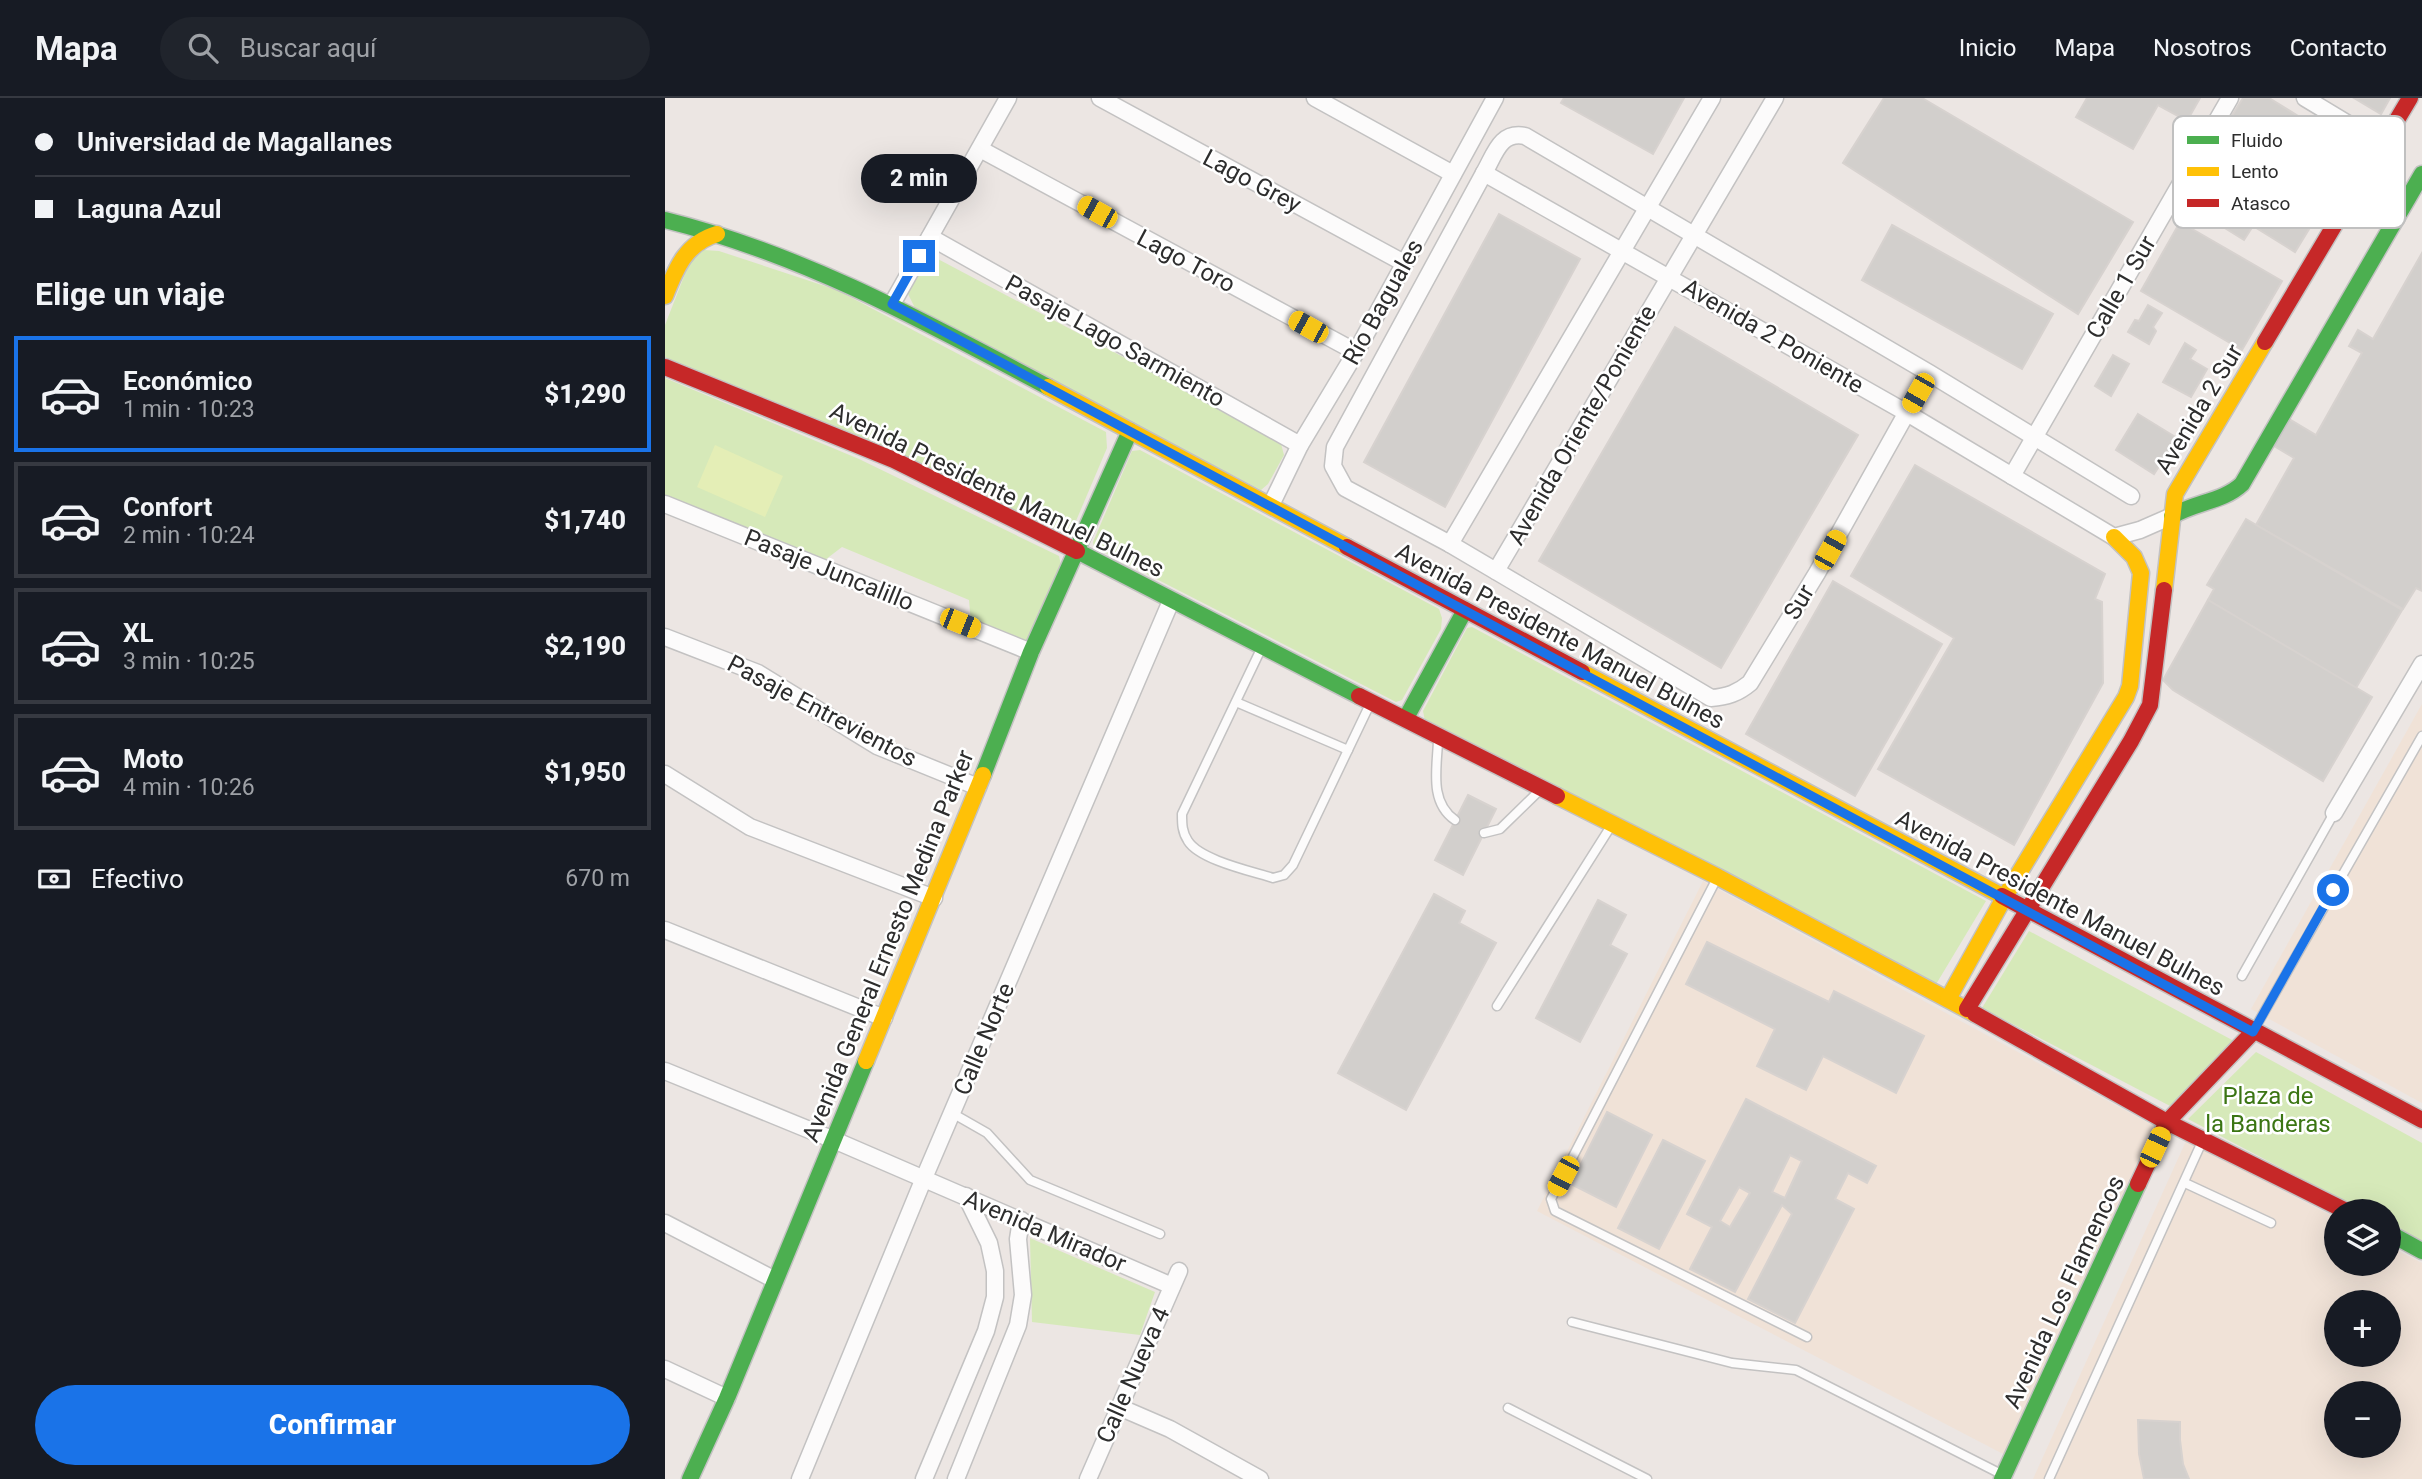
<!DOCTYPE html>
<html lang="es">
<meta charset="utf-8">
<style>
:root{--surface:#171b24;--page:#20242c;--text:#f1f3f6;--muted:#9ea1a6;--line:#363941;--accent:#1a73e8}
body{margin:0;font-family:Roboto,sans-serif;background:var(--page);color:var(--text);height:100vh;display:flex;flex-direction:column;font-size:26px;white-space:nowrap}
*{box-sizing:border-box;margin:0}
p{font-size:23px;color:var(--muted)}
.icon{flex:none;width:38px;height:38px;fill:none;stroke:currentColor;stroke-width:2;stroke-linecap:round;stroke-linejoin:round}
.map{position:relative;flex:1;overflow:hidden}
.details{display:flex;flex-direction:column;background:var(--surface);width:665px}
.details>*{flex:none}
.hud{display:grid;align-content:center;height:154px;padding:0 35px;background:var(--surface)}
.tools{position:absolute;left:1659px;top:1101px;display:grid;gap:14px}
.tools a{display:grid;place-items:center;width:77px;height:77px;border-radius:50%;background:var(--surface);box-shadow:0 7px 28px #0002;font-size:35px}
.end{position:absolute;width:32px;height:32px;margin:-16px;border:9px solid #1a73e8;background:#fff;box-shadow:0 0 0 4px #fff}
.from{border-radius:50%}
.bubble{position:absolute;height:49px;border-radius:24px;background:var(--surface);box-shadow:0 7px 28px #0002;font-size:23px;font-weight:800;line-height:49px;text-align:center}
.car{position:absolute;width:21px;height:42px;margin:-21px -10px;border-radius:9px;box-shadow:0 0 5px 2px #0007;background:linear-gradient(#f5c518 24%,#345 0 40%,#f5c518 0 76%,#345 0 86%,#f5c518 0)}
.hud b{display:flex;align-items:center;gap:24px;height:66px;font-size:26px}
.hud b+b{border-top:2px solid var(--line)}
.hud i{width:18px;height:18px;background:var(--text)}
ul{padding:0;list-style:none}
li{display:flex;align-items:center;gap:21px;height:116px;margin:0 14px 10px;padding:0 21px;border:4px solid var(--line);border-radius:0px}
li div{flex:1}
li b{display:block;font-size:26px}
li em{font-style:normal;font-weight:800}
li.selected{border-color:var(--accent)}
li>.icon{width:63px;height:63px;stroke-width:1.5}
h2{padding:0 35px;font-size:32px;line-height:84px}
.pay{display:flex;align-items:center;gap:18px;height:77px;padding:0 35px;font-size:26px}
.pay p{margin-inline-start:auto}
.cta{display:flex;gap:14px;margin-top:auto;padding:14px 35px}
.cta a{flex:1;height:80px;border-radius:42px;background:var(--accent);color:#fff;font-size:28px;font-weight:800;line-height:80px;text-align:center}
header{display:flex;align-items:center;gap:42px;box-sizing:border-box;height:98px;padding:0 35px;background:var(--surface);border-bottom:2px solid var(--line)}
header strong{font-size:33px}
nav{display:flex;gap:38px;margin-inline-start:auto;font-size:24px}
.search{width:490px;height:63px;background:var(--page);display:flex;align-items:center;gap:18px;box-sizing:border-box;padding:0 24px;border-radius:38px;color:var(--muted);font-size:26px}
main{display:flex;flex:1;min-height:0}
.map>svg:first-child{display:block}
.education{fill:#f0e2d7;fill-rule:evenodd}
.green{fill:#d6e9b9}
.pitch{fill:#e4eeb6}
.building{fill:#d2cfcc;stroke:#d7d2cf;stroke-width:2;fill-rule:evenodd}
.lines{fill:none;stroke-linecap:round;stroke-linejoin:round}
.lane-casing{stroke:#c3c2c2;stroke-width:11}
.street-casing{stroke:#c3c2c2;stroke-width:19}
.fast-casing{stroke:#c3c2c2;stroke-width:19}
.slow-casing{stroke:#c3c2c2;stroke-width:19}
.jam-casing{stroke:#c3c2c2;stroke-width:19}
.lane{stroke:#fcfbfb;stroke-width:8}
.street{stroke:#fcfbfb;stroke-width:16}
.fast{stroke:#4caf50;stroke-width:16}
.slow{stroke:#ffc107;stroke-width:16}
.jam{stroke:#c62828;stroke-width:16}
.route{stroke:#1a73e8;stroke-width:9}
.labels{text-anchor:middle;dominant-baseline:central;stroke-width:5;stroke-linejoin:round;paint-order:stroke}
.street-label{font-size:24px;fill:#2d2d2d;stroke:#fff}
.park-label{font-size:24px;fill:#3b7513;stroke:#fff}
.key{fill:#fff;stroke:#c0c0c0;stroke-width:2}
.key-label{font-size:19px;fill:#2d2d2d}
</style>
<header>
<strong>Mapa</strong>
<div class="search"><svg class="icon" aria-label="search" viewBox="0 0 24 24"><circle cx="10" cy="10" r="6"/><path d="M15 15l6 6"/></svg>Buscar aquí</div>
<nav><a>Inicio</a><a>Mapa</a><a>Nosotros</a><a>Contacto</a></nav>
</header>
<main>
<section class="details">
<div class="hud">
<b><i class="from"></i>Universidad de Magallanes</b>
<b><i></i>Laguna Azul</b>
</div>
<h2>Elige un viaje</h2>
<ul>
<li class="selected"><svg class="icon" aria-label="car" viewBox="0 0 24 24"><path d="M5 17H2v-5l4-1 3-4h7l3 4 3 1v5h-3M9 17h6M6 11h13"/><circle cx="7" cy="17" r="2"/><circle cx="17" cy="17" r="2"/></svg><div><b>Económico</b><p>1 min · 10:23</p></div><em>$1,290</em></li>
<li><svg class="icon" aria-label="car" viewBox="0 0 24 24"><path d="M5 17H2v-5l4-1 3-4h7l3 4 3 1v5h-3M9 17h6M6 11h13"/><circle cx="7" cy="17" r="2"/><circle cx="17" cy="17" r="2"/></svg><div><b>Confort</b><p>2 min · 10:24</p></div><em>$1,740</em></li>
<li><svg class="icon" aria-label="car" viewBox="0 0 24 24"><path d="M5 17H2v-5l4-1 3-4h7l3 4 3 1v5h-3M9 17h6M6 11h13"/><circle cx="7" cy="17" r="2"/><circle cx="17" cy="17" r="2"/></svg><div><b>XL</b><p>3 min · 10:25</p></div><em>$2,190</em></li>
<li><svg class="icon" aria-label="car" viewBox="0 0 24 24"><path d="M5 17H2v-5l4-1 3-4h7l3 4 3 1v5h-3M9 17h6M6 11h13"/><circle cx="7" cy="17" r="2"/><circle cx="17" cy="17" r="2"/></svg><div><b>Moto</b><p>4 min · 10:26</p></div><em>$1,950</em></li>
</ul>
<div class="pay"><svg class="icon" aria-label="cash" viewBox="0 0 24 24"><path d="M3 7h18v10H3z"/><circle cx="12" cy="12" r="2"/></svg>Efectivo<p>670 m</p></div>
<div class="cta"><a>Confirmar</a></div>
</section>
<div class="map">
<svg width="1757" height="1381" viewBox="0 0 1757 1381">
<rect width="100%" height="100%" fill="#ece6e3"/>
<g class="education">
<path d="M1757,606V1005L1586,911Z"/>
<path d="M1038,783L1489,1028L1340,1357L872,1113Z"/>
<path d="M1521,1043L1671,1120V1166H1724V1148L1757,1165V1381H1368ZM1671,1204H1724V1256H1671ZM1671,1295H1724V1348H1671Z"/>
</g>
<g class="green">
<path d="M39,152L54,153L172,192L441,334L442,350L408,430L401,435L0,259V227L25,163Z"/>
<path d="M271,160L615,342L619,357L603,386L596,392L251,212L243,196L256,165Z"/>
<path d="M0,280L194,361L394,458L396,467L363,548L306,525L304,502L177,449L156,465L0,404Z"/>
<path d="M475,352L774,511L777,520L776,531L737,602L731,604L429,449L428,444L467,353Z"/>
<path d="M807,529L1321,803L1270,888L760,623L758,613L802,530Z"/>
<path d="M1364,833L1569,943L1507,1009L1317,910Z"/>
<path d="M1591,954L1757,1045V1144L1724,1127V1113H1698L1523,1021Z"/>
<path d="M365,1140L490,1194L475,1237L367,1224Z"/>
</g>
<path class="pitch" d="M50,347L118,378L100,419L32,389Z"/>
<g class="building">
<path d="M899,0H1019L988,56L896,5Z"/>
<path d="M1219,0H1257L1468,124L1413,216L1178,65Z"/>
<path d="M1422,0H1535L1522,23L1493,7L1468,51L1411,19Z"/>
<path d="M1578,0H1604L1691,54L1630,154L1588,128L1579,142L1534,114L1557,78L1537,66Z"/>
<path d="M1689,0H1725L1716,16Z"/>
<path d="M834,116L915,161L780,409L699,364Z"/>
<path d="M1515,124L1617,183L1577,252L1476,193Z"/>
<path d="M1227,127L1388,216L1357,271L1197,182Z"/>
<path d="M1757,155V493L1751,490L1738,511L1591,427L1629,360L1604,345L1619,318L1651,337L1697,255L1684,248L1693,232L1708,241Z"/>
<path d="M1483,207L1497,215L1488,229L1491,233L1484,246L1463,234L1470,222L1474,223Z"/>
<path d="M1010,229L1193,337L1056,570L874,463Z"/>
<path d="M1520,245L1531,252L1525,261L1542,271L1526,299L1498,284Z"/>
<path d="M1448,257L1464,266L1446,298L1430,288Z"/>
<path d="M1473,316L1512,340L1489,376L1451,352Z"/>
<path d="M1250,367L1440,476L1430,501L1437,504L1438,585L1349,747L1213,671L1289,540L1186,478Z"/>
<path d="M1581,421L1737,512L1691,590L1543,502L1549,491L1542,487Z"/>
<path d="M1168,483L1277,546L1190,698L1081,636Z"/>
<path d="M1543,502L1707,599L1658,683L1508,592L1498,582Z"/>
<path d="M803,697L831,711L798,777L770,762Z"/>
<path d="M769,796L800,813L794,825L831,845L741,1012L673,975Z"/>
<path d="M933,802L961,817L945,847L962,856L915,944L871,920Z"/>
<path d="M1042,844L1164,904L1169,893L1259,938L1231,995L1158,958L1141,992L1092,968L1110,931L1021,886Z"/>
<path d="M1081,1001L1211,1068L1202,1085L1183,1075L1170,1101L1189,1111L1130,1225L1083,1201L1127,1116L1117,1107L1070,1194L1025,1171L1047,1129L1022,1116ZM1125,1057L1137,1063L1120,1100L1107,1094ZM1074,1089L1085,1095L1065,1129L1055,1123Z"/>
<path d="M942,1014L987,1037L951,1109L906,1086Z"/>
<path d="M998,1042L1040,1063L994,1151L953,1130Z"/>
<path d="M1473,1322L1515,1324V1342L1518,1366L1524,1381H1479L1474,1356Z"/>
</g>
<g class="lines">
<g class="lane-casing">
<g id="lane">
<path d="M596,551L517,716C517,726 517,734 523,743C535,762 586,773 608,780L619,777L628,767L705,606"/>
<path d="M571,604L683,652"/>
<path d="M773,643C772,670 764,704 790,722"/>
<path d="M819,735L835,731L873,694"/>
<path d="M1050,784L886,1101L890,1113L1142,1239"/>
<path d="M1577,878L1669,715"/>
<path d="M832,908L946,728"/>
<path d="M1590,930L1757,638"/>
<path d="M287,1015L322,1035L365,1082L495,1136"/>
<path d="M1520,1085L1606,1125"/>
<path d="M907,1224L1067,1265L1131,1272L1336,1376"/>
<path d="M843,1310L982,1381"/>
<path d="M1384,1381L1536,1046"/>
</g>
</g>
<g class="street-casing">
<g id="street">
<path d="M435,0L739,165"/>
<path d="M650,0L788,76"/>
<path d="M1640,0L1718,47"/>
<path d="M315,51L691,254"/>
<path d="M819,75L1242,315L1449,439L1475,432L1507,418"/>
<path d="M265,139L635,347"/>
<path d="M227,206L343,0"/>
<path d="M1264,275L1152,475L1085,585C1073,595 1062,599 1046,600L785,446L680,390L668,368L670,349L819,75C830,56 835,33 860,38L1264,275L1466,398"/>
<path d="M1347,378L1565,0"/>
<path d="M0,406L366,554"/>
<path d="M606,407L635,347L691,254L830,0"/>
<path d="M785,446L1047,0"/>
<path d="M831,473L1110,0"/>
<path d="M0,539L93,575L212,648L313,689"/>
<path d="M0,676L85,729L269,800"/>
<path d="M1669,715L1757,566"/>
<path d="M0,832L219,920"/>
<path d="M0,973L169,1042L507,1188"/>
<path d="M0,1125L110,1182"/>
<path d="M0,1271L62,1300"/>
<path d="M454,1309L505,1331L595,1381"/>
<path d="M135,1381L259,1080L506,503"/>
<path d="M259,1381L321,1233L330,1199V1173L324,1145L301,1098"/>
<path d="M291,1381L353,1227L358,1197L353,1141L356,1122"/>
<path d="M423,1381L514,1173"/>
</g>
</g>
<g class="fast-casing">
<g id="fast">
<path d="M0,122C137,156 259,223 383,289"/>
<path d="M1507,418C1529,404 1558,404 1577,386L1757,76"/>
<path d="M412,453L694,598"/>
<path d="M741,620L800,512"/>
<path d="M318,677L366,554L465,333"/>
<path d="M1724,1135L1757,1153"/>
<path d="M25,1381L62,1300L201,963"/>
<path d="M1337,1381L1473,1086"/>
</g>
</g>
<g class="slow-casing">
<g id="slow">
<path d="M0,198C11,170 21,145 52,136"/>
<path d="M383,289L682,449"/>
<path d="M1499,492L1510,396L1600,244"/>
<path d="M917,574L1337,798"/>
<path d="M892,698L1053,779L1310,916"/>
<path d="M1283,901L1339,800L1461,599L1465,588L1476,475L1469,459L1449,439"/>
<path d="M201,963L318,677"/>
</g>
</g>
<g class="jam-casing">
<g id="jam">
<path d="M1600,244L1745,0"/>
<path d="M0,269L229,362L412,453"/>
<path d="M682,449L917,574"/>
<path d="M694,598L892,698"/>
<path d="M1337,798L1757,1022"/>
<path d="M1302,911L1466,643L1485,607L1499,492"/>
<path d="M1310,916L1502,1024L1681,1113"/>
<path d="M1473,1086L1502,1024L1588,934"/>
</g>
</g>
<use href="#lane" class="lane"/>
<use href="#street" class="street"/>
<use href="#fast" class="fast"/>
<use href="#slow" class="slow"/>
<use href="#jam" class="jam"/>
</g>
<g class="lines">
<path class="route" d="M254,158L227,206L1588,934L1668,792"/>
</g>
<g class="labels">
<g class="street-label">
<text transform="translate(587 83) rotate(28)">Lago Grey</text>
<text transform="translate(521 163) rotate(28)">Lago Toro</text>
<text transform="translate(1456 189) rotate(-60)">Calle 1 Sur</text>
<text transform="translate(718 204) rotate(-61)">Río Baguales</text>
<text transform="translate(1108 238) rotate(30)">Avenida 2 Poniente</text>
<text transform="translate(450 243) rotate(29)">Pasaje Lago Sarmiento</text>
<text transform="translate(1534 311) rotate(-59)">Avenida 2 Sur</text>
<text transform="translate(917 327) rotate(-60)">Avenida Oriente/Poniente</text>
<text transform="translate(332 392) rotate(26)">Avenida Presidente Manuel Bulnes</text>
<text transform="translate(164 472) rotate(22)">Pasaje Juncalillo</text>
<text transform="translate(1134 504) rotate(-59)">Sur</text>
<text transform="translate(895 538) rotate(28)">Avenida Presidente Manuel Bulnes</text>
<text transform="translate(157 613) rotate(28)">Pasaje Entrevientos</text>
<text transform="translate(1395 805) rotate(28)">Avenida Presidente Manuel Bulnes</text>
<text transform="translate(223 848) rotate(-68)">Avenida General Ernesto Medina Parker</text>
<text transform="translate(319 941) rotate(-67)">Calle Norte</text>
<text transform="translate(380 1133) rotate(23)">Avenida Mirador</text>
<text transform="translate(1399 1194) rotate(-65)">Avenida Los Flamencos</text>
<text transform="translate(468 1277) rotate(-66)">Calle Nueva 4</text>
</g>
<g class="park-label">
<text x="1603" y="998">Plaza de<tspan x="1603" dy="28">la Banderas</tspan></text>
</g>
</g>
<rect x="1508" y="18" width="232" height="112" rx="10" class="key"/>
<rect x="1522" y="38" width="32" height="8" fill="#4caf50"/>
<rect x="1522" y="69" width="32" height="9" fill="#ffc107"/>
<rect x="1522" y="101" width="32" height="8" fill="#c62828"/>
<g class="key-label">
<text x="1566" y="49">Fluido</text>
<text x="1566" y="80">Lento</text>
<text x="1566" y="112">Atasco</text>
</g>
</svg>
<div class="tools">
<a><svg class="icon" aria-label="layers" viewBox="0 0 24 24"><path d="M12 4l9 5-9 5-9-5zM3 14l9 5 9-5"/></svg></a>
<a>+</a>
<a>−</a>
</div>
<i class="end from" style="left:1668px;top:792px"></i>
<i class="end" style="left:254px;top:158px"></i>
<div class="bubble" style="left:196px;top:56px;width:116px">2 min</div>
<i class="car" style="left:432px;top:114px;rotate:299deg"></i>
<i class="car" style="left:643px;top:229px;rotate:299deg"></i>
<i class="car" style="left:1253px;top:295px;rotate:210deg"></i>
<i class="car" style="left:1165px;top:452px;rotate:29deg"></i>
<i class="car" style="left:295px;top:525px;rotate:112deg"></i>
<i class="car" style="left:1490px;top:1049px;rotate:25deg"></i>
<i class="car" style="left:898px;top:1078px;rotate:208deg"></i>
</div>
</main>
